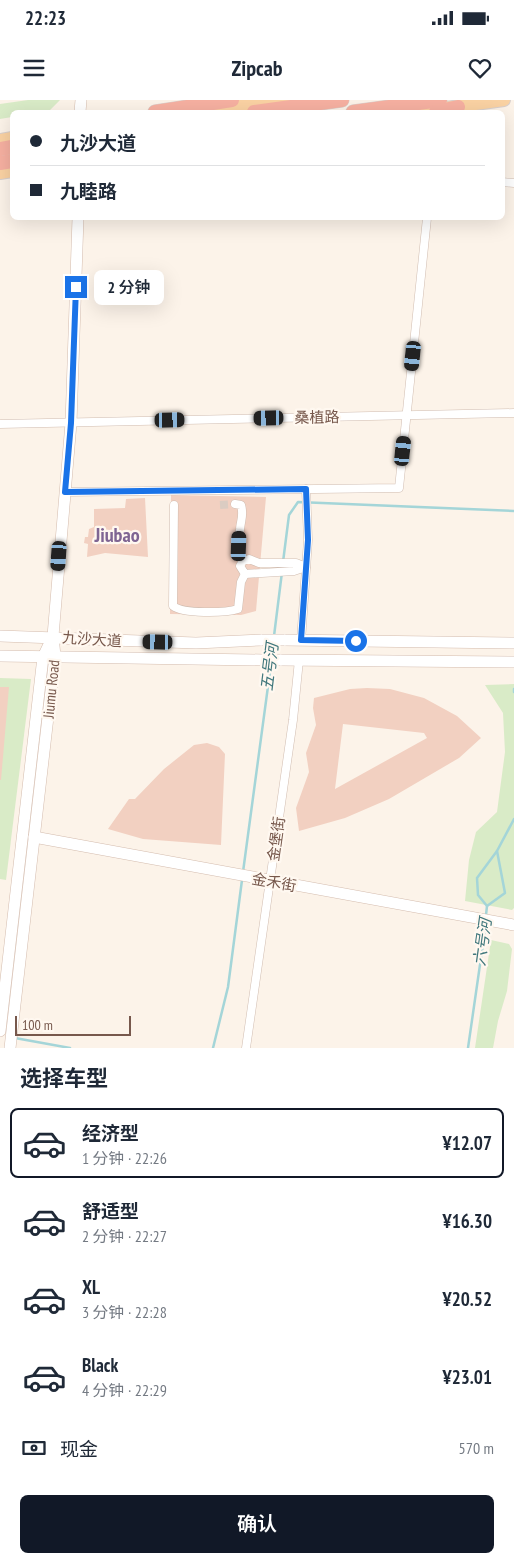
<!DOCTYPE html>
<html lang="zh">
<meta charset="utf-8">
<style>
:root{--surface:#fff;--page:#f2f2f3;--text:#1f2937;--muted:#747a83;--line:#e0e1e3;--accent:#111827}
body{margin:0;font-family:"PT Sans Narrow","Noto Sans SC",sans-serif;background:var(--page);color:var(--text);height:100vh;display:flex;flex-direction:column;font-size:19px;white-space:nowrap}
*{box-sizing:border-box;margin:0}
p{font-size:16px;color:var(--muted)}
.icon{flex:none;width:28px;height:28px;fill:none;stroke:currentColor;stroke-width:2;stroke-linecap:round;stroke-linejoin:round}
.map{position:relative;height:948px;overflow:hidden}
.sheet{display:flex;flex-direction:column;background:var(--surface);flex:1}
.sheet>*{flex:none}
.top-card{position:absolute;left:10px;top:10px;width:495px;height:110px;border-radius:8px;box-shadow:0 5px 20px #0002;display:grid;align-content:center;height:110px;padding:0 20px;background:var(--surface)}
.scale{position:absolute;left:15px;bottom:12px;width:116px;box-sizing:border-box;padding-left:5px;border:2px solid #77584c;border-top:0;font-size:14px;line-height:18px;white-space:nowrap;color:#77584c;-webkit-text-stroke:4px #fff8f0;paint-order:stroke}
.end{position:absolute;width:22px;height:22px;margin:-11px;border:6px solid #1a73e8;background:#fff;box-shadow:0 0 0 2px #fff}
.from{border-radius:50%}
.bubble{position:absolute;height:35px;border-radius:8px;background:var(--surface);box-shadow:0 5px 20px #0002;font-size:16px;font-weight:600;line-height:35px;text-align:center}
.car{position:absolute;width:15px;height:30px;margin:-15px -8px;border-radius:6px;box-shadow:0 0 4px 1px #0007;background:linear-gradient(#222 24%,#8ab4d8 0 40%,#222 0 76%,#8ab4d8 0 86%,#222 0)}
.top-card b{display:flex;align-items:center;gap:18px;height:48px;font-size:19px}
.top-card b+b{border-top:1px solid var(--line)}
.top-card i{width:12px;height:12px;background:var(--text)}
ul{padding:0;list-style:none}
li{display:flex;align-items:center;gap:15px;height:70px;margin:0 10px 8px;padding:0 10px;border:2px solid transparent;border-radius:8px}
li div{flex:1}
li b{display:block;font-size:19px}
li em{font-style:normal;font-weight:600}
li.active{border-color:var(--accent)}
li>.icon{width:45px;height:45px;stroke-width:1.5}
h2{padding:0 20px;font-size:22px;line-height:60px}
.pay{display:flex;align-items:center;gap:12px;height:55px;padding:0 20px;font-size:19px}
.pay p{margin-inline-start:auto}
.button{display:flex;gap:10px;margin-top:auto;padding:10px 20px}
.button a{flex:1;height:58px;border-radius:8px;background:var(--accent);color:#fff;font-size:20px;font-weight:600;line-height:58px;text-align:center}
.status{display:flex;justify-content:space-between;align-items:center;height:35px;padding:0 25px;background:var(--surface);direction:ltr}
.status svg{height:14px;fill:currentColor}
header{display:flex;justify-content:space-between;align-items:center;height:65px;padding:0 20px;background:var(--surface);font-size:22px;font-weight:600}
.map>svg:first-child{display:block}
.green{fill:#d9ebc7}
.lines{fill:none;stroke-linecap:round;stroke-linejoin:round}
.stream{stroke:#a4d5d8;stroke-width:2.5}
.building{fill:#f2d0c1;fill-rule:evenodd}
.street-tunnel{stroke:#dbccc2;stroke-width:8;stroke-dasharray:8 4;stroke-linecap:butt}
.street-casing{stroke:#d1bdb1;stroke-width:9}
.secondary-casing{stroke:#d4bcae;stroke-width:12}
.primary-casing{stroke:#d9d0cd;stroke-width:14}
.highway-casing{stroke:#d9d0cd;stroke-width:15}
.street{stroke:#fff;stroke-width:8}
.secondary{stroke:#fff;stroke-width:11}
.primary{stroke:#fad2a3;stroke-width:12}
.highway{stroke:#f6b0a1;stroke-width:14}
.secondary-bridge-casing{stroke:#d4bcae;stroke-width:12;stroke-linecap:butt}
.secondary-bridge{stroke:#fff;stroke-width:11}
.route{stroke:#1a73e8;stroke-width:6}
.labels{text-anchor:middle;dominant-baseline:central;stroke-width:4.5;stroke-linejoin:round;paint-order:stroke}
.street-label{font-size:15px;fill:#77584c;stroke:#fff8f0}
.water-label{font-size:16px;font-style:italic;fill:#40777c;stroke:#fff8f0}
.district-label{font-size:20px;font-weight:bold;fill:#7f6593;stroke:#fff8f0}
</style>
<div class="status"><b>22:23</b><svg viewBox="0 0 49 12"><path d="M0 12V9h3v3zM5 12V6h3v6zM10 12V3h3v9zM15 12V0h3v12zM26 1h20v11H26zM47 4h2v5h-2z"/></svg></div>
<header><svg class="icon" aria-label="menu" viewBox="0 0 24 24"><path d="M4 6h16M4 12h16M4 18h16"/></svg>Zipcab<svg class="icon" aria-label="heart" viewBox="0 0 24 24"><path d="M12 20l-8-8c-3-5 5-10 8-4 3-6 11-1 8 4z"/></svg></header>
<div class="map">
<svg width="514" height="948" viewBox="0 0 514 948">
<rect width="100%" height="100%" fill="#fcf3e9"/>
<g class="green">
<path d="M28,0H60L48,12H12V17L0,19V4Z"/>
<path d="M0,578L31,579L6,780L0,779Z"/>
<path d="M514,584V808L512,810L465,801L469,760L476,732L497,712L505,652L503,613L485,585Z"/>
<path d="M491,840L509,844L512,849L507,891L498,921L493,948H475Z"/>
</g>
<g class="lines">
<g class="stream">
<path d="M283,462L289,415L298,402L514,411"/>
<path d="M274,536L282,472"/>
<path d="M272,556L273,544"/>
<path d="M514,589V592"/>
<path d="M243,772L271,564"/>
<path d="M487,806L505,793L497,751"/>
<path d="M486,815L487,806L478,795L477,778L497,751L514,719"/>
<path d="M15,938L70,948"/>
<path d="M213,948L228,887L242,780"/>
<path d="M468,948L486,823"/>
</g>
</g>
<g class="building">
<path d="M171,395L266,397L256,511L241,515L170,514Z"/>
<path d="M145,398L148,457L105,453L87,457L88,444L84,443L85,437H88L89,429L94,427V409L125,408L126,399Z"/>
<path d="M0,587H9L1,680H0Z"/>
<path d="M367,588L390,589L424,598L457,616L481,638L459,658L389,699L345,718L299,731L296,708L309,672L306,653L316,625L313,608L314,598L350,589ZM343,624L424,633L427,638L335,689Z"/>
<path d="M207,643L219,647L225,654L221,745L143,739L108,729L129,699H135L164,669L194,645Z"/>
</g>
<g class="lines">
<path class="street-tunnel" d="M220,405L235,404"/>
<g class="street-casing">
<g id="street">
<path d="M502,82L514,83"/>
<path d="M0,324L514,313"/>
<path d="M65,392L399,388L427,118"/>
<path d="M235,404L241,405C244,415 241,419 240,429C238,440 240,450 243,461"/>
<path d="M174,405L173,506C183,514 225,513 238,509L241,482L245,474"/>
<path d="M249,459L259,463H296L306,467L294,471L245,474L240,466L243,461Z"/>
<path d="M301,541L308,440L306,389"/>
<path d="M246,948L293,620L299,560"/>
</g>
</g>
<g class="secondary-casing">
<g id="secondary">
<path d="M80,12L81,0"/>
<path d="M0,536L196,543L262,540"/>
<path d="M284,540L514,543"/>
<path d="M0,556L264,560"/>
<path d="M280,560L514,562"/>
<path d="M34,737L514,825"/>
<path d="M0,931L43,557L53,536"/>
<path d="M10,948L55,556L53,536L71,323L78,118"/>
</g>
</g>
<g class="primary-casing">
<g id="primary">
<path d="M196,12L283,0"/>
<path d="M417,12L504,0"/>
<path d="M0,40L12,38"/>
<path d="M0,73L12,71"/>
</g>
</g>
<g class="highway-casing">
<g id="highway">
<path d="M155,12L232,0"/>
<path d="M254,12L342,0"/>
<path d="M353,12L440,0"/>
<path d="M436,12L458,7"/>
<path d="M0,49L12,47"/>
<path d="M0,63L12,61"/>
</g>
</g>
<use href="#street" class="street"/>
<use href="#secondary" class="secondary"/>
<use href="#primary" class="primary"/>
<use href="#highway" class="highway"/>
<g class="secondary-bridge-casing">
<g id="secondary-bridge">
<path d="M262,540H284"/>
<path d="M264,560H280"/>
</g>
</g>
<use href="#secondary-bridge" class="secondary-bridge"/>
</g>
<g class="lines">
<path class="route" d="M76,187L71,323L65,392L306,389L308,440L301,540L356,541"/>
</g>
<g class="labels">
<g class="street-label">
<text transform="translate(317 317) rotate(-1)">桑植路</text>
<text transform="translate(92 539) rotate(4)">九沙大道</text>
<text transform="translate(51 589) rotate(-84)">Jiumu Road</text>
<text transform="translate(276 739) rotate(-82)">金堡街</text>
<text transform="translate(274 782) rotate(10)">金禾街</text>
</g>
<g class="water-label">
<text transform="translate(269 567) rotate(-83)">五号河</text>
<text transform="translate(482 842) rotate(-82)">六号河</text>
</g>
<g class="district-label">
<text x="117" y="435">Jiubao</text>
</g>
</g>
</svg>
<div class="scale">100 m</div>
<i class="end from" style="left:356px;top:541px"></i>
<i class="end" style="left:76px;top:187px"></i>
<div class="bubble" style="left:94px;top:170px;width:70px">2 分钟</div>
<i class="car" style="left:413px;top:256px;rotate:186deg"></i>
<i class="car" style="left:269px;top:318px;rotate:269deg"></i>
<i class="car" style="left:170px;top:320px;rotate:89deg"></i>
<i class="car" style="left:403px;top:351px;rotate:6deg"></i>
<i class="car" style="left:239px;top:446px;rotate:2deg"></i>
<i class="car" style="left:59px;top:456px;rotate:184deg"></i>
<i class="car" style="left:158px;top:542px;rotate:271deg"></i>
<div class="top-card">
<b><i class="from"></i>九沙大道</b>
<b><i></i>九睦路</b>
</div>
</div>
<section class="sheet">
<h2>选择车型</h2>
<ul>
<li class="active"><svg class="icon" aria-label="car" viewBox="0 0 24 24"><path d="M5 17H2v-5l4-1 3-4h7l3 4 3 1v5h-3M9 17h6M6 11h13"/><circle cx="7" cy="17" r="2"/><circle cx="17" cy="17" r="2"/></svg><div><b>经济型</b><p>1 分钟 · 22:26</p></div><em>¥12.07</em></li>
<li><svg class="icon" aria-label="car" viewBox="0 0 24 24"><path d="M5 17H2v-5l4-1 3-4h7l3 4 3 1v5h-3M9 17h6M6 11h13"/><circle cx="7" cy="17" r="2"/><circle cx="17" cy="17" r="2"/></svg><div><b>舒适型</b><p>2 分钟 · 22:27</p></div><em>¥16.30</em></li>
<li><svg class="icon" aria-label="car" viewBox="0 0 24 24"><path d="M5 17H2v-5l4-1 3-4h7l3 4 3 1v5h-3M9 17h6M6 11h13"/><circle cx="7" cy="17" r="2"/><circle cx="17" cy="17" r="2"/></svg><div><b>XL</b><p>3 分钟 · 22:28</p></div><em>¥20.52</em></li>
<li><svg class="icon" aria-label="car" viewBox="0 0 24 24"><path d="M5 17H2v-5l4-1 3-4h7l3 4 3 1v5h-3M9 17h6M6 11h13"/><circle cx="7" cy="17" r="2"/><circle cx="17" cy="17" r="2"/></svg><div><b>Black</b><p>4 分钟 · 22:29</p></div><em>¥23.01</em></li>
</ul>
<div class="pay"><svg class="icon" aria-label="cash" viewBox="0 0 24 24"><path d="M3 7h18v10H3z"/><circle cx="12" cy="12" r="2"/></svg>现金<p>570 m</p></div>
<div class="button"><a>确认</a></div>
</section>
